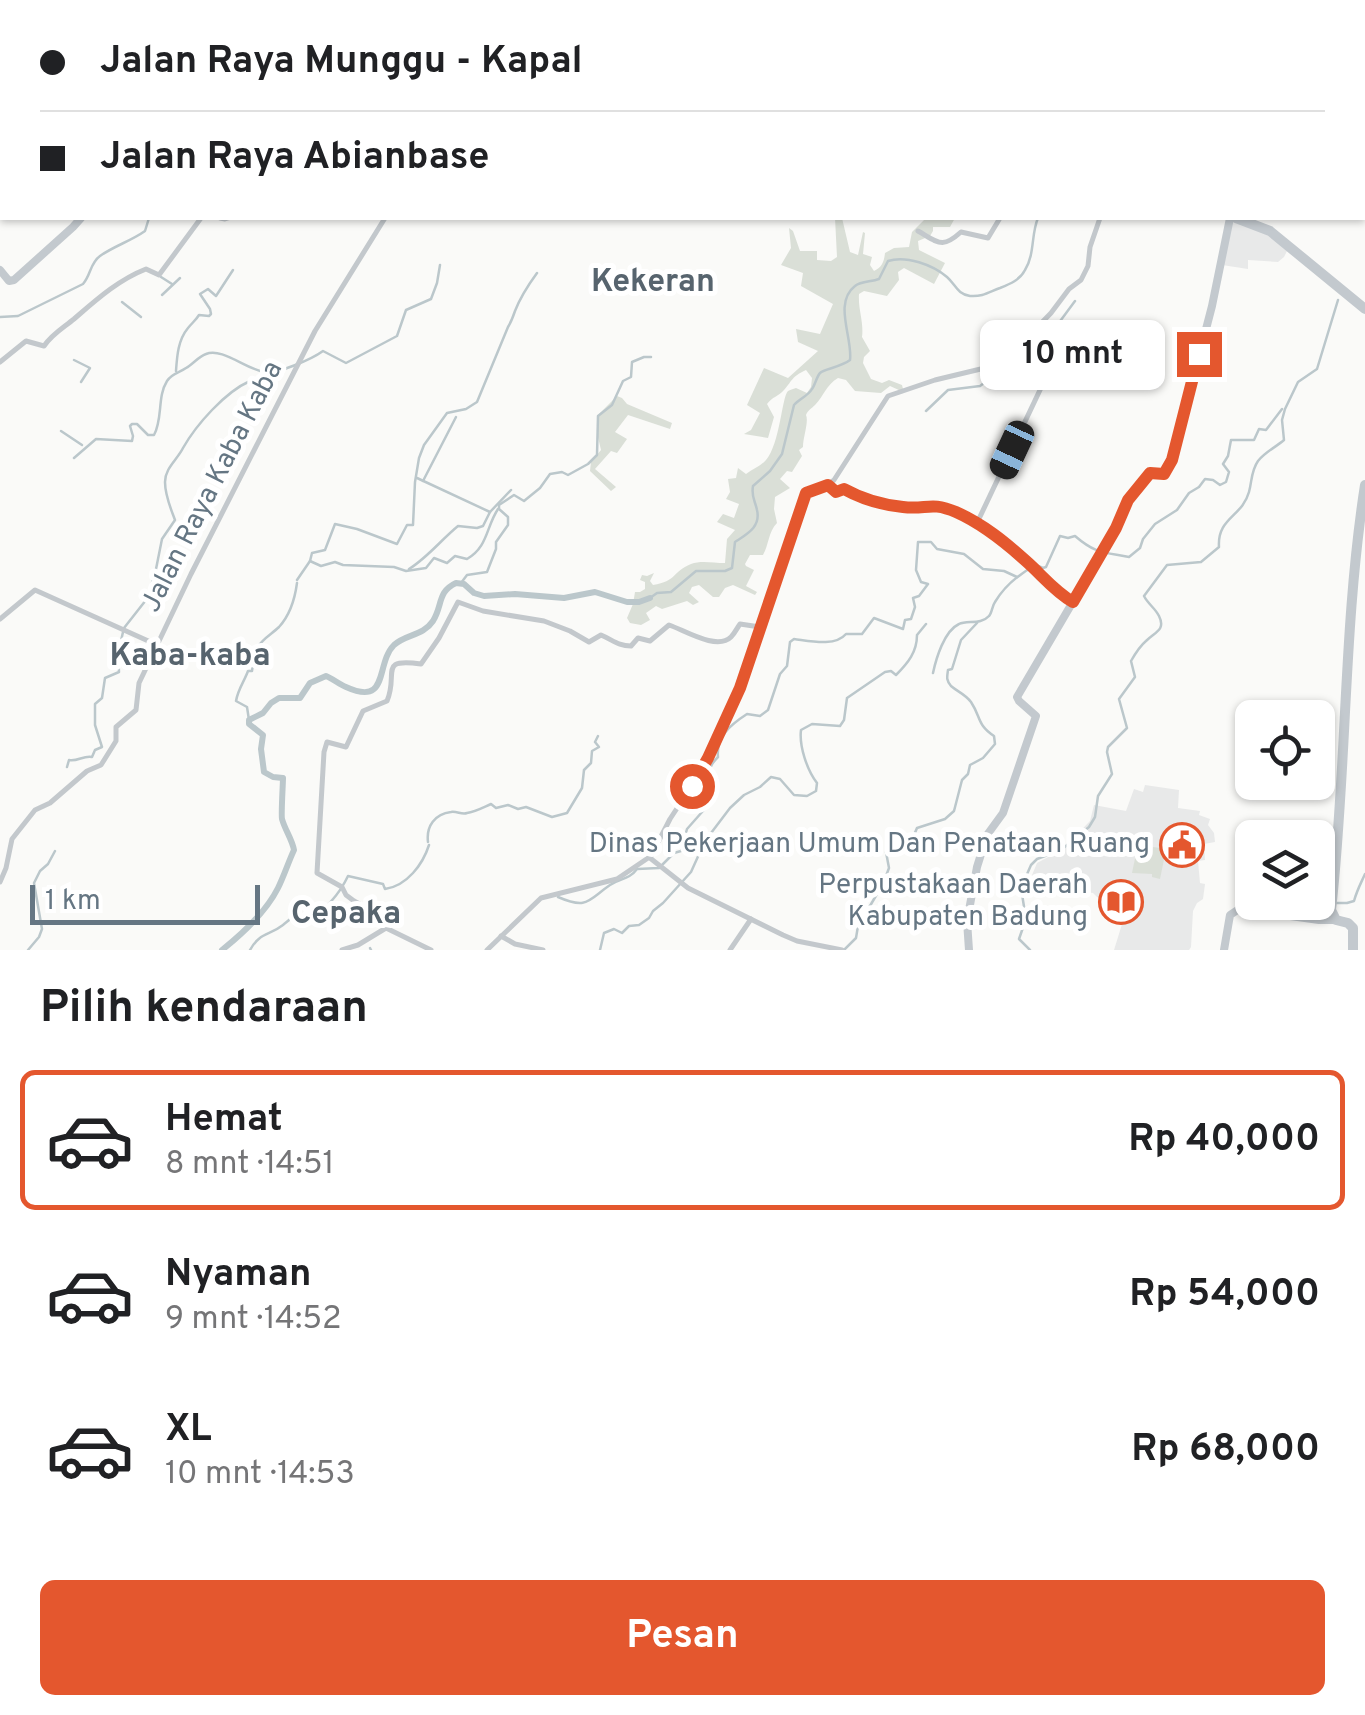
<!DOCTYPE html>
<html lang="id">
<meta charset="utf-8">
<style>
:root{--surface:#fff;--page:#f6f6f6;--text:#202124;--muted:#757577;--line:#e0e0e0;--accent:#e4572e}
body{margin:0;font-family:Overpass,sans-serif;background:var(--page);color:var(--text);height:100vh;display:flex;flex-direction:column;font-size:38px;white-space:nowrap}
*{box-sizing:border-box;margin:0}
p{font-size:32px;color:var(--muted)}
.icon{flex:none;width:55px;height:55px;fill:none;stroke:currentColor;stroke-width:2;stroke-linecap:round;stroke-linejoin:round}
.map{position:relative;height:950px;overflow:hidden}
.sheet{display:flex;flex-direction:column;background:var(--surface);flex:1}
.sheet>*{flex:none}
.hud{position:absolute;left:0px;top:0px;width:1365px;height:220px;box-shadow:0 2px 8px #0004;display:grid;align-content:center;height:220px;padding:0 40px;background:var(--surface)}
.tools{position:absolute;left:1235px;top:700px;display:grid;gap:20px}
.tools a{display:grid;place-items:center;width:100px;height:100px;border-radius:15px;background:var(--surface);box-shadow:0 2px 8px #0004;font-size:50px}
.scale{position:absolute;left:30px;bottom:25px;width:230px;box-sizing:border-box;padding-left:10px;border:5px solid #657683;border-top:0;font-size:28px;line-height:35px;white-space:nowrap;color:#657683;-webkit-text-stroke:8px #fff;paint-order:stroke}
.end{position:absolute;width:45px;height:45px;margin:-22px;border:12px solid #e4572e;background:#fff;box-shadow:0 0 0 5px #fff}
.from{border-radius:50%}
.bubble{position:absolute;height:70px;border-radius:15px;background:var(--surface);box-shadow:0 2px 8px #0004;font-size:32px;font-weight:700;line-height:70px;text-align:center}
.car{position:absolute;width:30px;height:60px;margin:-30px -15px;border-radius:12px;box-shadow:0 0 8px 2px #0007;background:linear-gradient(#222 24%,#8ab4d8 0 40%,#222 0 76%,#8ab4d8 0 86%,#222 0)}
.hud b{display:flex;align-items:center;gap:35px;height:95px;font-size:38px}
.hud b+b{border-top:2px solid var(--line)}
.hud i{width:25px;height:25px;background:var(--text)}
ul{padding:0;list-style:none}
li{display:flex;align-items:center;gap:30px;height:140px;margin:0 20px 15px;padding:0 20px;border:5px solid transparent;border-radius:15px}
li div{flex:1}
li b{display:block;font-size:38px}
li em{font-style:normal;font-weight:700}
li.on{border-color:var(--accent)}
li>.icon{width:90px;height:90px;stroke-width:1.5}
h2{padding:0 40px;font-size:45px;line-height:120px}
.action{display:flex;gap:20px;margin-top:auto;padding:20px 40px}
.action a{flex:1;height:115px;border-radius:15px;background:var(--accent);color:#fff;font-size:40px;font-weight:700;line-height:115px;text-align:center}
.map>svg:first-child{display:block}
.built{fill:#e8e9e9}
.green{fill:#dadfd7}
.lines{fill:none;stroke-linecap:round;stroke-linejoin:round}
.stream{stroke:#bbc7cb;stroke-width:2.5}
.river{stroke:#bbc7cb;stroke-width:6}
.minor{stroke:#c3c8cc;stroke-width:5}
.major{stroke:#c3c9ce;stroke-width:8}
.highway{stroke:#c3c9ce;stroke-width:10}
.route{stroke:#e4572e;stroke-width:12}
.labels{text-anchor:middle;dominant-baseline:central;stroke-width:10;stroke-linejoin:round;paint-order:stroke}
.street-label{font-size:28px;fill:#657683;stroke:#fff}
.poi-label{font-size:28px;fill:#657683;stroke:#fff;text-anchor:end}
.quarter-label{font-size:32px;font-weight:bold;fill:#57646e;stroke:#fff}
</style>
<div class="map">
<svg width="1365" height="950" viewBox="0 0 1365 950">
<rect width="100%" height="100%" fill="#fafaf8"/>
<g class="built">
<path d="M1233,221L1262,229L1288,249L1284,257L1278,262L1248,260V269L1222,265Z"/>
<path d="M1145,785L1179,790L1178,808L1200,811L1199,815L1210,819L1208,825L1214,833L1215,842L1204,844L1205,860L1198,861L1200,883L1205,884L1203,899L1197,903L1193,911L1191,947L1189,950H1114L1123,921L1119,917V904L1097,897L1093,893L1071,890L1069,895L1028,885L1037,863L1063,849L1090,821L1094,805L1126,811L1134,789L1143,792Z"/>
</g>
<g class="green">
<path d="M835,218H842L850,252L858,255L863,232L865,233L863,254L872,257L870,265L874,271C882,267 884,262 885,253L894,248L909,247L912,232L926,218H955L950,227H933V231L930,236L918,241L919,250L945,263L934,284L904,268L898,272L899,280L887,296L864,291L859,294C858,310 864,322 862,337L870,351L864,357L863,363L871,379L882,383L889,380L902,385L903,389L901,391L890,386L881,393L855,391L846,380L838,378C826,385 824,396 815,405C812,408 808,410 806,415C809,422 803,437 803,447L799,450L802,456L792,472L787,471L780,479L790,488L775,497L774,509L777,523C768,532 769,545 763,555H750L745,564L746,566L754,570L746,586L757,592L755,595L733,585L725,588L719,597H713L699,585L692,587L689,593L699,602L693,605L687,601L662,609L656,606L646,613L650,620L641,625L630,623L627,618L633,604L635,592H640L645,589V582L640,580L642,575L647,576L654,573L650,581L653,585C677,581 672,572 691,564C701,560 713,563 725,563L727,539L735,530L717,522L723,514L734,518L739,504L726,499L730,492L728,479L736,478L738,468L746,474C753,469 761,466 766,460C780,444 782,396 788,391C790,390 793,389 796,388L807,393L811,387L812,378L806,370C791,377 793,380 784,390C779,396 772,397 767,404L774,417L768,438L744,434L751,430L760,413L747,405L764,368L788,378L818,351L798,342L796,329L820,334L833,304L801,286L803,273L781,265L791,248L789,228L793,231L800,251H817V260L831,261L837,257Z"/>
<path d="M617,396L622,398L627,404L672,423L670,429L628,415L615,432L627,439L617,453L611,451L595,469L616,487L611,491L590,471L591,462L601,450L597,433L598,415Z"/>
<path d="M1139,839L1144,840V845L1151,847V852L1153,847L1160,848L1162,844L1167,845L1160,879L1152,877V874L1132,873Z"/>
</g>
<g class="lines">
<g class="stream">
<path d="M1110,0V2"/>
<path d="M281,2V0"/>
<path d="M161,277L172,284"/>
<path d="M162,295L180,278"/>
<path d="M122,302L141,317"/>
<path d="M0,317L18,316L83,284C91,275 90,263 100,256C114,246 131,241 145,231L149,218"/>
<path d="M74,360L90,368L81,382"/>
<path d="M176,371C177,356 178,340 188,328C192,323 196,320 199,315L209,316L211,314L210,309L200,294L208,289L216,296L233,270"/>
<path d="M926,411L948,390L980,386L988,380L1008,372L1041,347L1075,301"/>
<path d="M61,431L82,445"/>
<path d="M74,458L96,439L132,441L133,436L130,426L132,424H137L148,435H154C163,419 157,397 167,381C172,373 179,373 186,368C193,364 198,357 206,354C222,347 247,370 265,372C278,374 312,359 323,351L346,363L397,336L406,310L431,299L437,283L440,265"/>
<path d="M417,478L490,512"/>
<path d="M423,481L456,417"/>
<path d="M310,561L312,553L325,550L335,524L357,529L397,544L407,525H413L415,482L419,458L424,445L447,413L466,409L477,402L508,327C511,322 513,317 515,311C520,298 529,284 537,273"/>
<path d="M409,569C427,558 441,540 458,526L477,528L483,526L490,512L511,490"/>
<path d="M297,580L310,561L321,566L335,562L343,565L394,567L406,571L426,568L434,558L447,563L455,556L467,559C488,547 486,527 498,509"/>
<path d="M461,583L467,575L487,572L496,549V542L508,525V517L499,509V505L514,495L524,501L540,488L550,474L562,472L568,475L588,464L597,455L598,416L612,405L623,381L631,377L632,362L644,357H651"/>
<path d="M650,598L657,593L671,592L696,571H725L732,568L735,542C747,534 761,527 757,510C755,500 751,497 753,486L770,471L782,454L794,405C799,399 808,396 812,389C815,385 817,376 820,373C824,369 841,367 850,360C853,338 833,303 855,286C861,281 871,282 879,279L888,261C906,255 933,265 947,277C956,285 957,294 970,296C983,297 989,292 1000,288C1010,284 1020,280 1025,270C1035,254 1031,234 1038,218"/>
<path d="M124,628L146,600L155,574L162,539L175,520C171,509 165,496 165,482C165,468 177,460 183,448C196,425 225,392 250,381"/>
<path d="M933,673C936,659 944,631 959,624C967,620 981,625 989,616C992,613 992,606 995,602C1005,585 1019,574 1036,565L1043,568L1046,567L1060,536L1068,538L1075,536C1096,554 1103,552 1129,557L1140,548L1143,539L1155,524L1177,510L1189,493L1199,487L1205,479L1213,480L1220,485L1226,482L1229,472L1223,464L1228,456L1231,440H1254L1259,429L1266,430L1282,409"/>
<path d="M249,720L247,707L236,701C238,689 244,682 248,671H252C253,664 254,655 257,648C263,638 272,634 279,627C290,615 295,598 297,583"/>
<path d="M67,767L69,760C77,762 84,755 92,757L95,750L102,747L95,725V704L102,698L105,678L119,672L118,654L123,632"/>
<path d="M428,842C426,826 435,814 451,812C457,811 462,815 467,813C475,812 484,807 491,804L496,808L508,805L518,809L526,807L552,817L567,813L582,788L584,770L591,763L592,751L599,747L595,742L598,736"/>
<path d="M558,897C588,910 588,900 610,885C620,878 629,880 637,869L659,868L674,853L681,851L687,829L710,803V794L717,779C706,771 710,765 718,757C716,737 730,725 747,714L760,716L768,710L780,674L787,666L790,642L794,639C810,641 835,647 846,634H862L874,618L903,629L905,620L911,619L915,607L913,598L919,596L928,584L921,582L916,570L918,542H931L937,549L964,554L983,569L1004,571L1017,577"/>
<path d="M1334,903H1347L1354,901C1357,890 1361,883 1365,874"/>
<path d="M370,948L371,950"/>
<path d="M28,950L39,937L42,929L34,883L40,871L48,864L55,851"/>
<path d="M250,950C260,932 269,936 283,925C288,921 292,917 297,915L307,919C324,913 340,893 348,876L383,884L385,889C407,886 423,864 429,845"/>
<path d="M600,950L604,933L614,929L622,933L629,926L639,925L649,918L653,911L663,903L691,872L705,841L730,808L744,795L760,787L771,777L780,779L794,795L807,796L816,791L817,783C807,770 799,746 801,730L812,724L840,726L844,720L847,698L885,672L891,671L896,675C908,663 917,652 917,635L926,624"/>
<path d="M844,950L856,938L858,926L883,884L889,868L886,852C898,846 912,843 917,828L945,819L954,811L962,780L968,774L970,765L983,758L995,744L994,736C977,725 981,717 971,702C965,694 958,692 951,686C946,680 947,677 948,670L952,669L961,640L977,623"/>
<path d="M1030,950L1019,939L1026,919L1021,888L1031,865L1037,859L1061,850L1089,827L1095,817L1098,796L1112,774L1107,752L1108,747L1127,728L1119,699L1135,677L1131,661C1135,654 1140,646 1146,641C1155,632 1166,630 1159,616C1155,608 1148,604 1144,596L1167,565L1201,562L1219,547C1217,518 1242,517 1249,492C1252,481 1251,471 1258,461C1265,452 1276,447 1284,440L1282,420L1285,409L1298,382L1317,369L1338,300"/>
</g>
<path class="river" d="M222,950C242,934 266,912 278,888C284,876 288,863 294,850C292,839 285,830 282,819C281,815 283,783 283,778L273,777L264,772L261,749L263,735L249,724V720L263,713L271,703L279,698H300L310,683L326,676C333,679 339,684 346,687C390,707 375,664 394,645C406,634 423,636 433,621C443,605 437,592 456,583L464,584L474,593L484,596L515,594L564,598L595,592L627,602H639L650,598"/>
<g class="minor">
<path d="M1248,0L1253,2"/>
<path d="M498,2L499,0"/>
<path d="M1053,2V0"/>
<path d="M1139,2V0"/>
<path d="M1362,49L1365,50"/>
<path d="M220,218L225,219L228,218"/>
<path d="M918,231C939,243 942,249 961,232L988,238L1000,218"/>
<path d="M0,362L26,341L44,346C52,334 63,328 74,319C96,300 118,280 146,269L159,275L201,218"/>
<path d="M828,485L835,492L845,489C862,499 883,505 903,507C927,510 930,500 956,512C982,524 1005,541 1026,561C1042,575 1054,591 1073,602"/>
<path d="M977,523L1058,352L1057,349L1032,334"/>
<path d="M0,619L35,590L155,644"/>
<path d="M650,858L688,888L783,935L797,941L842,950"/>
<path d="M0,882L6,868L12,839L35,810L50,803L87,771L101,765L116,741V727L136,710L139,683L191,574L315,331L385,218"/>
<path d="M386,928L382,924V916L354,901L346,895L342,887L317,873L324,752L327,742L346,747L363,711L387,701C399,673 377,658 421,664L439,638L458,602L483,611L544,621L570,631L589,642L601,635C613,640 618,646 631,646L638,638L650,641L669,625C684,630 717,651 731,637C735,633 737,628 740,624L760,627"/>
<path d="M386,928L431,950"/>
<path d="M501,936L515,944L543,950"/>
<path d="M342,950L358,945L386,928"/>
<path d="M487,950L541,898L617,879L651,856L670,819L704,767L732,706L806,494L824,488L834,480L888,396L935,380L989,367L1022,343L1051,313L1069,289L1081,280L1088,266L1090,247L1100,218"/>
<path d="M730,950L751,919"/>
</g>
<g class="major">
<path d="M151,2L153,0"/>
<path d="M0,270L9,281L14,280L73,227L81,218"/>
<path d="M969,950L967,921L977,867L987,835L1003,813L1036,716L1019,701L1017,697L1115,530L1128,500L1149,473L1163,474L1172,460L1212,306L1230,218"/>
<path d="M1224,950L1230,915L1239,909L1319,920H1336"/>
</g>
<g class="highway">
<path d="M1222,2L1223,0"/>
<path d="M1236,218L1270,231L1365,309"/>
<path d="M1353,950V928L1348,923L1336,920L1331,910C1347,769 1343,626 1365,485"/>
</g>
</g>
<g class="lines">
<path class="route" d="M692,786L708,758L740,688L806,493L828,485L836,492L844,489C862,499 883,505 903,507C927,510 930,501 956,512C983,524 1005,542 1026,561C1042,575 1054,591 1073,602L1116,528L1128,500L1150,473L1164,474L1172,460L1199,354"/>
</g>
<defs>
<g id="civic-ring" transform="scale(2.25)"><circle r="9.5" fill="#fff" stroke="#e4572e" stroke-width="1.5"/><path d="M-.6-6.5H3V-4.5H.6V-3L4-1V1h2V6H-6V1h2V-1L-.6-3ZM-1.2 2.5V6h2.4V2.5Z" fill="#e4572e"/></g>
<g id="library-ring" transform="scale(2.25)"><circle r="9.5" fill="#fff" stroke="#e4572e" stroke-width="1.5"/><path d="M-6-4Q-3-5.5-.7-3.5V5Q-3 3-6 4ZM6-4Q3-5.5 .7-3.5V5Q3 3 6 4Z" fill="#e4572e"/></g>
</defs>
<g fill-rule="evenodd">
<use href="#civic-ring" x="1182" y="845"/>
<use href="#library-ring" x="1121" y="902"/>
</g>
<g class="labels">
<g class="street-label">
<text transform="translate(213 487) rotate(-63)">Jalan Raya Kaba Kaba</text>
</g>
<g class="poi-label">
<text x="1150" y="845">Dinas Pekerjaan Umum Dan Penataan Ruang</text>
<text x="1088" y="886">Perpustakaan Daerah<tspan x="1088" dy="32">Kabupaten Badung</tspan></text>
</g>
<g class="quarter-label">
<text x="653" y="283">Kekeran</text>
<text x="190" y="657">Kaba-kaba</text>
<text x="346" y="915">Cepaka</text>
</g>
</g>
</svg>
<div class="tools">
<a><svg class="icon" aria-label="locate" viewBox="0 0 24 24"><circle cx="12" cy="12" r="6"/><path d="M12 2v4M12 18v4M2 12h4M18 12h4"/></svg></a>
<a><svg class="icon" aria-label="layers" viewBox="0 0 24 24"><path d="M12 4l9 5-9 5-9-5zM3 14l9 5 9-5"/></svg></a>
</div>
<div class="scale">1 km</div>
<i class="end from" style="left:692px;top:786px"></i>
<i class="end" style="left:1199px;top:354px"></i>
<div class="bubble" style="left:980px;top:320px;width:185px">10 mnt</div>
<i class="car" style="left:1012px;top:450px;rotate:205deg"></i>
<div class="hud">
<b><i class="from"></i>Jalan Raya Munggu - Kapal</b>
<b><i></i>Jalan Raya Abianbase</b>
</div>
</div>
<section class="sheet">
<h2>Pilih kendaraan</h2>
<ul>
<li class="on"><svg class="icon" aria-label="car" viewBox="0 0 24 24"><path d="M5 17H2v-5l4-1 3-4h7l3 4 3 1v5h-3M9 17h6M6 11h13"/><circle cx="7" cy="17" r="2"/><circle cx="17" cy="17" r="2"/></svg><div><b>Hemat</b><p>8 mnt · 14:51</p></div><em>Rp 40,000</em></li>
<li><svg class="icon" aria-label="car" viewBox="0 0 24 24"><path d="M5 17H2v-5l4-1 3-4h7l3 4 3 1v5h-3M9 17h6M6 11h13"/><circle cx="7" cy="17" r="2"/><circle cx="17" cy="17" r="2"/></svg><div><b>Nyaman</b><p>9 mnt · 14:52</p></div><em>Rp 54,000</em></li>
<li><svg class="icon" aria-label="car" viewBox="0 0 24 24"><path d="M5 17H2v-5l4-1 3-4h7l3 4 3 1v5h-3M9 17h6M6 11h13"/><circle cx="7" cy="17" r="2"/><circle cx="17" cy="17" r="2"/></svg><div><b>XL</b><p>10 mnt · 14:53</p></div><em>Rp 68,000</em></li>
</ul>
<div class="action"><a>Pesan</a></div>
</section>
